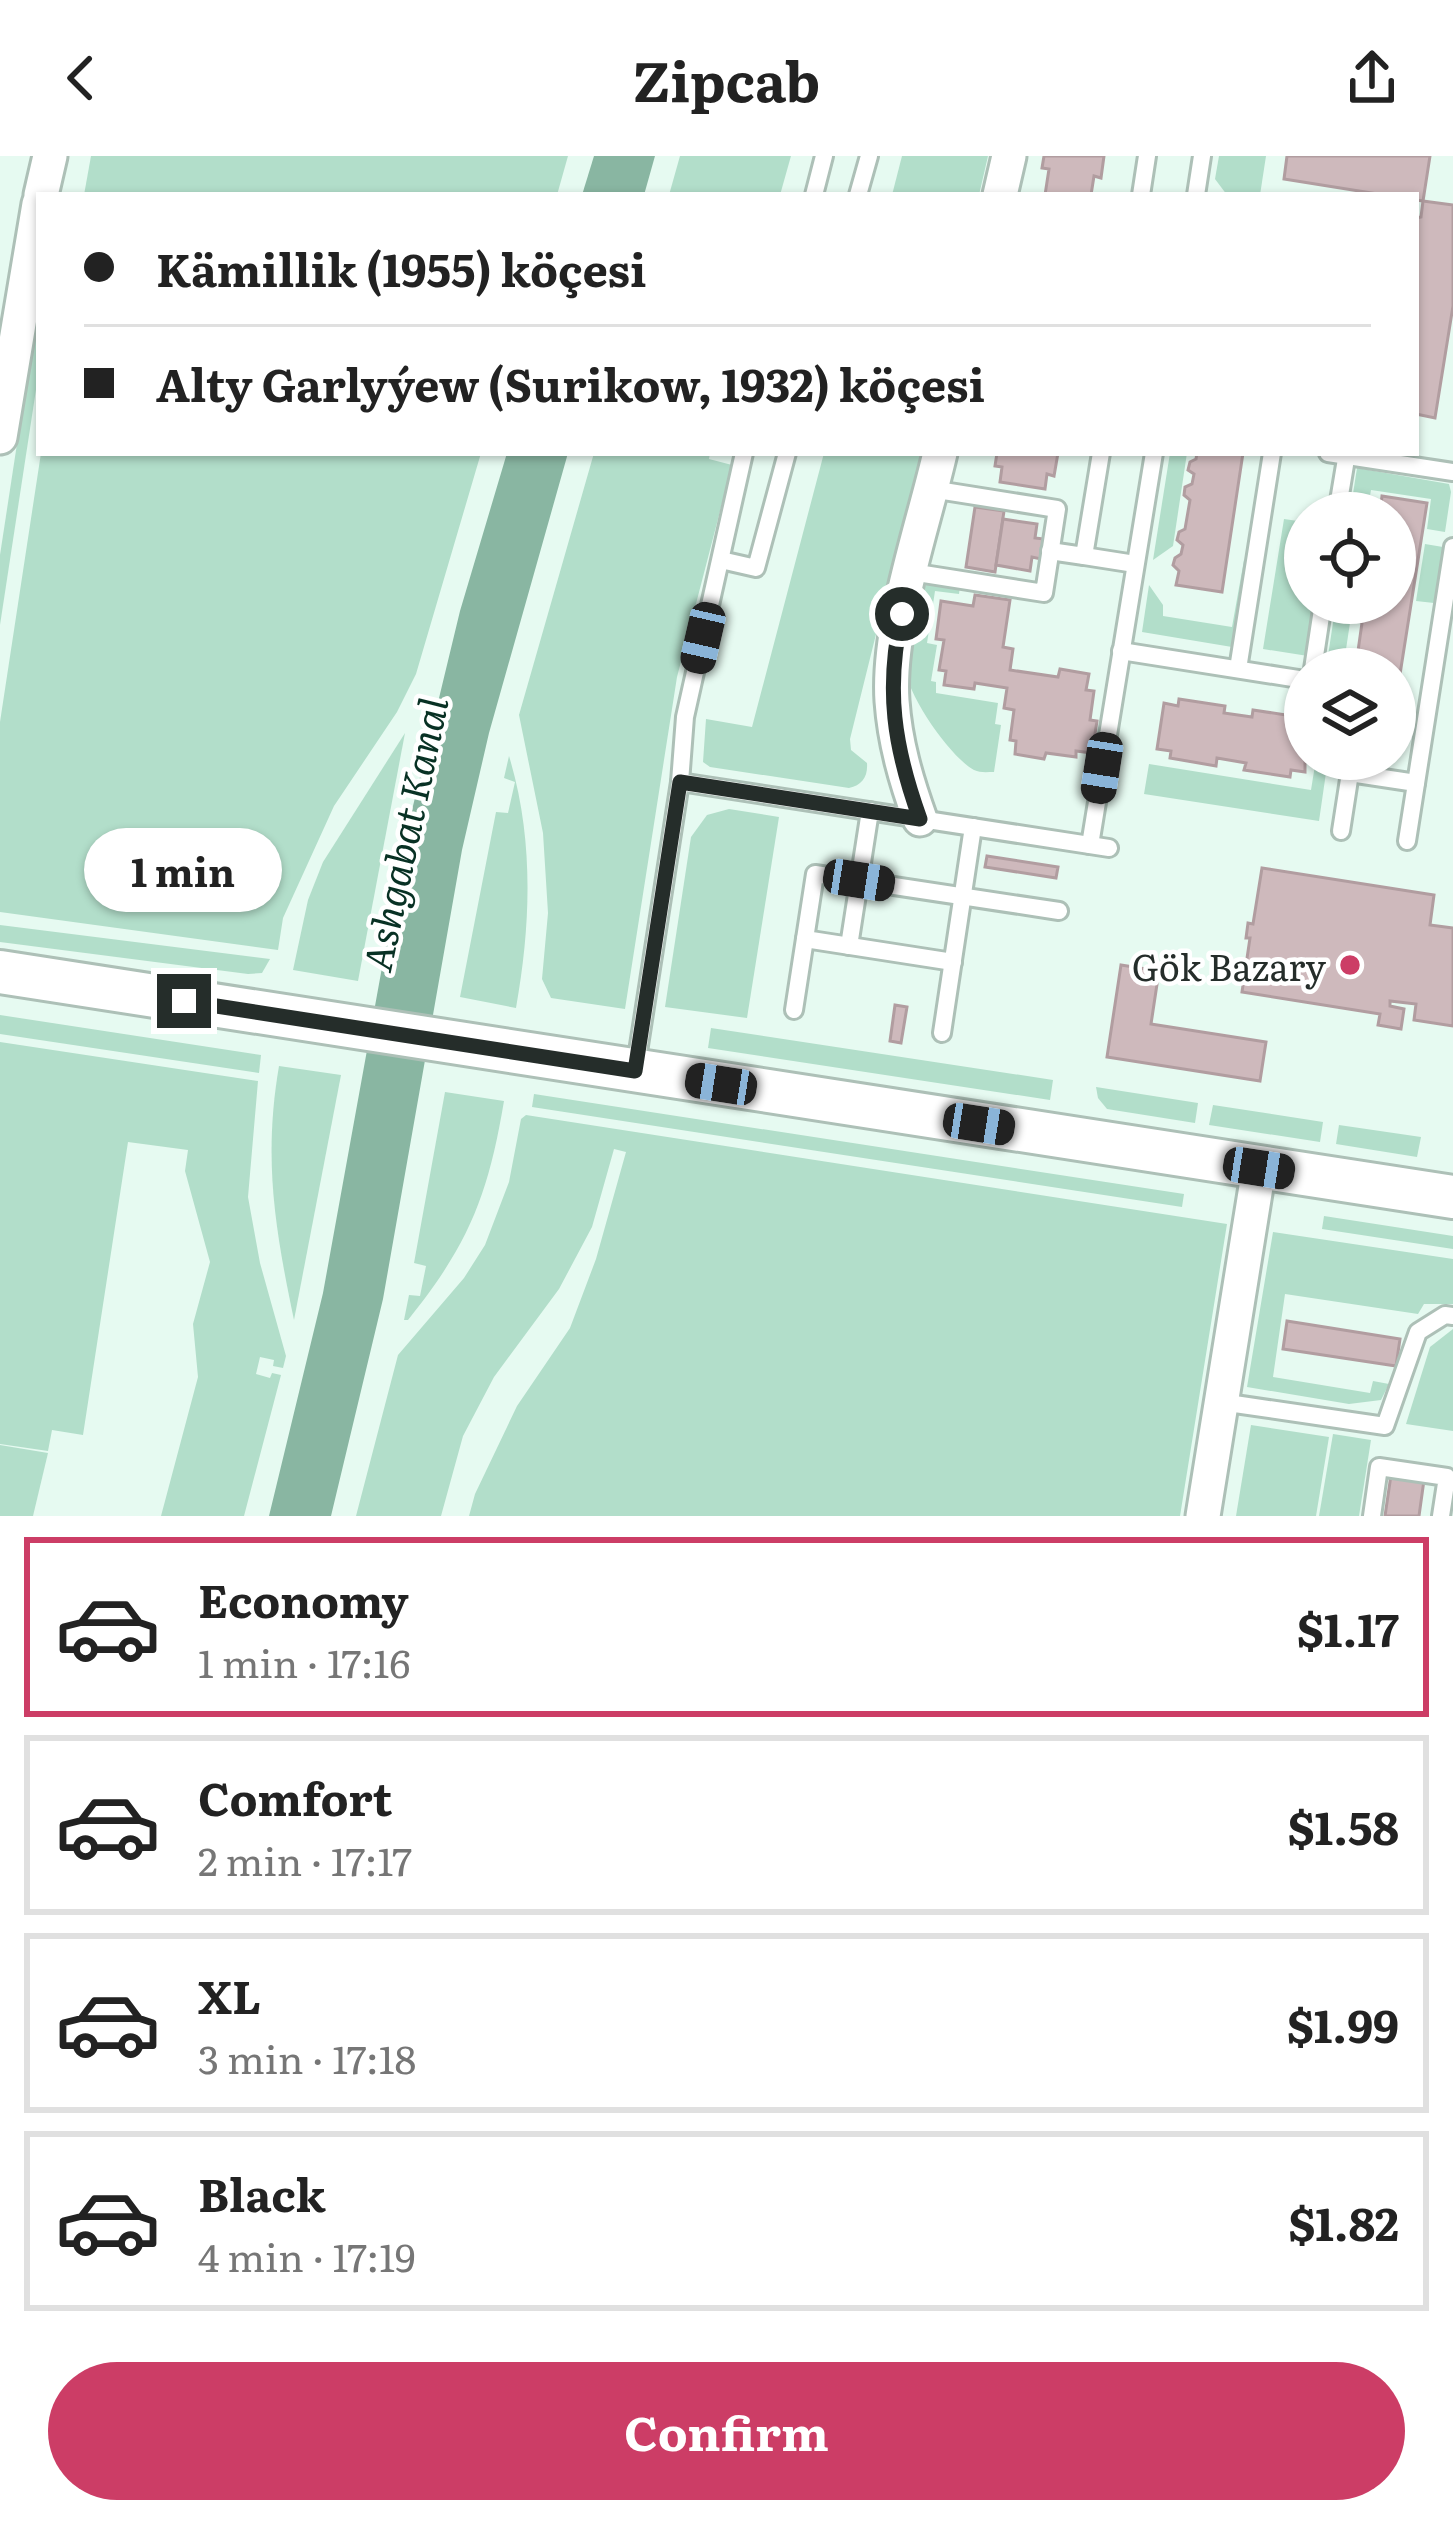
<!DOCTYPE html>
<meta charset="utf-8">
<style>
:root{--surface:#fff;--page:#f2f2f2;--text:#222;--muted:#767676;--line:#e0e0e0;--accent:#cc3d66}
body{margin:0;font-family:Literata,serif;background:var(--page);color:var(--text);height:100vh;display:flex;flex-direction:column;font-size:45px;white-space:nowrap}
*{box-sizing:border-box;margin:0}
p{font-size:39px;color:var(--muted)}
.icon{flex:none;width:66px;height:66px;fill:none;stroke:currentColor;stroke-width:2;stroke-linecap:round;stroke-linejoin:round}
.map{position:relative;height:1360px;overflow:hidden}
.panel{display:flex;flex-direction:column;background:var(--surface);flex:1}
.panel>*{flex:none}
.banner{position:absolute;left:36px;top:36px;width:1383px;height:264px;border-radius:0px;box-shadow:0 3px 9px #0004;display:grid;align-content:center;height:264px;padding:0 48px;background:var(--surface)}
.tools{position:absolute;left:1284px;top:336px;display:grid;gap:24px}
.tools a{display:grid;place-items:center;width:132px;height:132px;border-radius:50%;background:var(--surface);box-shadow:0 3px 9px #0004;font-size:60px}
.end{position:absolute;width:54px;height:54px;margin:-27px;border:15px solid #252d2a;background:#fff;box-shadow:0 0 0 6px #fff}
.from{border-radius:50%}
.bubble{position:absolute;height:84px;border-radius:42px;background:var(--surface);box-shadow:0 3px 9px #0004;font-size:39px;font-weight:700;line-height:84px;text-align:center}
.car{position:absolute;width:36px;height:72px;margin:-36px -18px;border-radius:15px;box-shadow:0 0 9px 3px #0007;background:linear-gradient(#222 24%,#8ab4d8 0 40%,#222 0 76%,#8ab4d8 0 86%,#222 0)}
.banner b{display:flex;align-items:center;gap:42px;height:114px;font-size:45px}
.banner b+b{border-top:3px solid var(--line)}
.banner i{width:30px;height:30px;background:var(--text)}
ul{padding:21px 0 0;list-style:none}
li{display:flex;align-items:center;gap:36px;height:180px;margin:0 24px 18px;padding:0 24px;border:6px solid var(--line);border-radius:0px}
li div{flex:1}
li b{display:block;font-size:45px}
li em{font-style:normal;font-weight:700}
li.on{border-color:var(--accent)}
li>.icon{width:108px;height:108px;stroke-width:1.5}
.button{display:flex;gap:24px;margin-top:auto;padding:24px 48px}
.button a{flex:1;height:138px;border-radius:72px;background:var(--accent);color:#fff;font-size:48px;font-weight:700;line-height:138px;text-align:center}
header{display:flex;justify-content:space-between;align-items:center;height:156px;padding:0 48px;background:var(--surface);font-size:54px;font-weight:700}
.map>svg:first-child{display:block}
.green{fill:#b2deca}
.water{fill:#89b6a2}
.building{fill:#ceb9bc;stroke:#b19da0;stroke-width:3}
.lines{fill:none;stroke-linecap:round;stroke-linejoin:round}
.service-casing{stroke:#adc0b7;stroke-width:22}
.minor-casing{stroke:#adc0b7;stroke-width:39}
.tertiary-casing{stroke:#adc0b7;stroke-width:48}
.service{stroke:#fff;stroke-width:16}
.minor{stroke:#fff;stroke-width:33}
.tertiary{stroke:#fff;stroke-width:42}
.route{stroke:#252d2a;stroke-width:15}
.poi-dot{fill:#cc3d66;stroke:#fff;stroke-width:4.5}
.labels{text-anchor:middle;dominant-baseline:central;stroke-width:9;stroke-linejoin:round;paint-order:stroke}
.poi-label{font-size:36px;fill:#252d2a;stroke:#fff;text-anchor:end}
.water-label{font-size:39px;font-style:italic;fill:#083124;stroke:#fff}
</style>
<header><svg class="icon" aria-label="back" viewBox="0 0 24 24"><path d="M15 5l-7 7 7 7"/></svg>Zipcab<svg class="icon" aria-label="share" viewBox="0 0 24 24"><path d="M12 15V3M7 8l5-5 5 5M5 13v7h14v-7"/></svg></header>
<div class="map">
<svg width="1453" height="1360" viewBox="0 0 1453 1360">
<rect width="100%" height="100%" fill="#e6faf1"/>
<g class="green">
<path d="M91,0H568L557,39H84Z"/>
<path d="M680,0H791L780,39H669Z"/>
<path d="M902,0H988L979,39H892Z"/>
<path d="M1219,0H1266L1260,39H1227L1215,23Z"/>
<path d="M39,144V214L0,469V399Z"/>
<path d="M41,297H481L416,518L397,556L334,650L283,762L278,794L0,756V566Z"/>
<path d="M594,297H710L709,303L732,309L677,521L625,853L551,842L542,823L548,757L543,677L519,559Z"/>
<path d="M824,297H921L850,583L851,594L867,607C868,621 862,629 849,632L710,611L703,606L706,563L752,571Z"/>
<path d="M1170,297H1187L1173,390L1153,404Z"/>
<path d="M1357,312L1449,328L1451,336L1445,376L1427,373L1431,343L1371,334L1367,357H1350Z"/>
<path d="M1284,363L1305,366V447H1316L1308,500L1263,493Z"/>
<path d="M1425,388L1443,391L1434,447L1416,445Z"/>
<path d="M1244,404L1252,405L1238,492L1142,476L1149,429L1163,449V460L1232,471Z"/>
<path d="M929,426L960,430L959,438L935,435L927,487L937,489L931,525L936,526V537L998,547L995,568L1001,569L994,616C987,616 980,617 974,614C952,603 904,536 906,511C907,486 916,460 921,435Z"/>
<path d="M1336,447H1353L1343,513H1326Z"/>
<path d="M405,577L358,825L293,814L308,744L323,706Z"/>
<path d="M509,600C534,682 531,768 516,852L460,841L496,656L508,657L515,626L504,622Z"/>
<path d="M1316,603H1328L1319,665L1144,638L1149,608L1311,634Z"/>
<path d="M729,653L779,661L747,862L665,851L691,681L707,659Z"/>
<path d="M0,769L270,803L262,817L248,818L0,786Z"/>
<path d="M0,859L261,899L259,917L0,878Z"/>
<path d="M711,872L1053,924L1050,944L708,892Z"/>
<path d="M0,886L258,925L248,1041L260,1107L286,1200L283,1212L273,1210L274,1204L260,1201L256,1218L270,1222L272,1217L281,1219L244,1360H161L198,1221L193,1168L210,1106L185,1015L188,994L128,986L83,1279L52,1274L48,1295L0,1288Z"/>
<path d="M279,910L341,919L294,1164C275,1073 263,1003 279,910Z"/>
<path d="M1096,931L1198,947L1195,967L1107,953L1098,942Z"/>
<path d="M445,936L504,945C488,1040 469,1088 408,1164H404L409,1139L420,1140L426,1110L414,1107Z"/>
<path d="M534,938L1184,1038L1182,1051L532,951Z"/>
<path d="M1213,949L1323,966L1320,986L1209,969Z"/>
<path d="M526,959L1227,1068L1180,1360H469L475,1338L517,1250L570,1172L596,1103L626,996L614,993L592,1071L559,1133L494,1221L463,1280L441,1360H356L398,1199L464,1122L485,1089L509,1026L521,963Z"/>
<path d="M1339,969L1421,981L1417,1001L1336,988Z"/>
<path d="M1324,1060L1453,1080V1093L1322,1073Z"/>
<path d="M1273,1076L1453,1103V1148H1424L1418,1158L1285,1138L1273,1221L1370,1237L1373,1225L1389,1228L1381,1244L1349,1248L1247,1231Z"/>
<path d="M1453,1173V1275L1406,1268L1430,1191Z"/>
<path d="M1251,1269L1329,1281L1316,1360H1236Z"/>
<path d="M1333,1278L1371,1284L1359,1360H1319Z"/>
<path d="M0,1289L48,1297L33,1360H0Z"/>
</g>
<g class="water">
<path d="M594,0H655L644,39H582Z"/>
<path d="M507,297H568L489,577L462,694L383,1143L331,1360H269L323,1137L406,679L460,455Z"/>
</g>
<g class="building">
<path d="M1044,0H1104L1101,22L1094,20L1091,39H1045L1049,13L1042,12Z"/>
<path d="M1287,0H1430L1423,45L1416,44V39H1384L1284,23Z"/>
<path d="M1423,45L1453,49V150L1435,262L1416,258V62L1421,61Z"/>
<path d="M997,297H1058L1054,320L1047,318L1045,333L1000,326L1002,311L995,310Z"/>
<path d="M1197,297H1243L1222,436L1176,429L1179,415L1173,409L1175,402L1181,398L1183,389L1177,384L1179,376L1185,373L1190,344L1184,339L1185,331L1192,328L1194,318L1188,314L1190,306L1196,303Z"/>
<path d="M1382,340L1427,347L1395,550V513H1355L1350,506L1351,498L1358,495L1362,467L1356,462L1358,455L1365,447H1395V357H1376L1380,356Z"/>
<path d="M975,351L1004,355L995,416L966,411Z"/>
<path d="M1003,363L1037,368L1035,382L1044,383L1041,403L1032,401L1030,415L996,409Z"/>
<path d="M975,439L1010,444L1003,491L1013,493L1010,514L1058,521L1060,513L1089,518L1086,534L1094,535L1090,564L1097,565L1092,597L1076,595V601L1046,597L1044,603L1015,598L1016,585L1010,584L1014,554L1004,552L1007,532L975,527L974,533L944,529L946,515L939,514L944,484L936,483L941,445L973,450Z"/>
<path d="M1179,543L1225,550L1224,557L1252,561L1253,554L1299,561L1298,569L1305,570V616L1291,614L1290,621L1244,614L1246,607L1217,602L1216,610L1170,602L1171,595L1157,593L1164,547L1178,550Z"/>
<path d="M987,700L1058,711L1056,722L985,711Z"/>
<path d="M1262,712L1434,739L1430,769L1453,772V870L1414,864L1416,848L1390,845V850L1404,853L1401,873L1378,869L1380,858L1242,836L1250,782H1246L1248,767L1253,768Z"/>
<path d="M1121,809L1159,815L1151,868L1266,886L1260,925L1107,901Z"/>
<path d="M895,849L907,851L901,887L890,885Z"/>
<path d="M1287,1165L1400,1183L1396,1210L1283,1193Z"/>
<path d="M1391,1319L1424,1324L1419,1360H1385Z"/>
</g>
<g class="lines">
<g class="service-casing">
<g id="service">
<path d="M814,39L824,0"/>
<path d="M858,39L869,0"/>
<path d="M1141,39L1147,0"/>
<path d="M1196,39L1202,0"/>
<path d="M1328,297L1453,316"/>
<path d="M1337,357L1347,297"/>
<path d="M1050,395L1084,400L1101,297"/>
<path d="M1084,400L1135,408"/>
<path d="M721,404L756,412L787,297"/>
<path d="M911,416L1044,437L1057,353L931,333"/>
<path d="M1121,495L1305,524"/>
<path d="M1238,513L1272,297"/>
<path d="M1313,513L1323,447"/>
<path d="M680,626L1109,692"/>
<path d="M1341,675L1350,617L1416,627"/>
<path d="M1407,685L1453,391"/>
<path d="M1090,689L1154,297"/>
<path d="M805,783L953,806"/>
<path d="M849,790L870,655"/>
<path d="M794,854L815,718L1059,755"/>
<path d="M942,877L973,671"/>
<path d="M635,915L680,626L685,561L744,297"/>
<path d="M1221,1246L1385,1270L1418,1176L1445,1159L1453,1160"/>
<path d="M1372,1360L1379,1311L1447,1321L1441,1360"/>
</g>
</g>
<g class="minor-casing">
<g id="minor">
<path d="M41,39L50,0"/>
<path d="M1000,39L1009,0"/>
<path d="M0,281L39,48"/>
<path d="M920,663C906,624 895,587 892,545C887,471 923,371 940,297"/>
<path d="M1203,1360L1259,1012"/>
</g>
</g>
<g class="tertiary-casing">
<path id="tertiary" d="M0,816L1453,1041"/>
</g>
<use href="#service" class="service"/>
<use href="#minor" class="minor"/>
<use href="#tertiary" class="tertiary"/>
</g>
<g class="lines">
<path class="route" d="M184,845L635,915L680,626L920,663C894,591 885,533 902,458"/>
</g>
<circle class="poi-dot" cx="1350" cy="809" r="12"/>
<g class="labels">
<g class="poi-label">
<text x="1326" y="809">Gök Bazary</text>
</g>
<g class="water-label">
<text transform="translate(403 678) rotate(-78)">Ashgabat Kanal</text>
</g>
</g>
</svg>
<div class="tools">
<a><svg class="icon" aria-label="locate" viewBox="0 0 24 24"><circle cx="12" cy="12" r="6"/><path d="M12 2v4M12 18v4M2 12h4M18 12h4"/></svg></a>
<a><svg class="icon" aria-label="layers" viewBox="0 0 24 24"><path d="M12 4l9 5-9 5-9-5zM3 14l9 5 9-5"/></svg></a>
</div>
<i class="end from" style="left:902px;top:458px"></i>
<i class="end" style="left:184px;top:845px"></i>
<div class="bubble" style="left:84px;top:672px;width:198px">1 min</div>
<i class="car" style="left:703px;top:482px;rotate:193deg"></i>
<i class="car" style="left:1102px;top:612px;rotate:189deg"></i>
<i class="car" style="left:859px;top:724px;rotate:99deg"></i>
<i class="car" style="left:721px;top:928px;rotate:279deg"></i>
<i class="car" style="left:979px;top:968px;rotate:99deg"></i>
<i class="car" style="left:1259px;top:1012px;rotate:99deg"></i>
<div class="banner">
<b><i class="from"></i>Kämillik (1955) köçesi</b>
<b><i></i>Alty Garlyýew (Surikow, 1932) köçesi</b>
</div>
</div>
<section class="panel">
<ul>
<li class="on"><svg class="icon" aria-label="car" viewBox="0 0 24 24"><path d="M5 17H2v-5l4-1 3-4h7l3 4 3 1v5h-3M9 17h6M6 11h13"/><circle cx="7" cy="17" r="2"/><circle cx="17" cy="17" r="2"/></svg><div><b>Economy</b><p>1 min · 17:16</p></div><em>$1.17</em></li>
<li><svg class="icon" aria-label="car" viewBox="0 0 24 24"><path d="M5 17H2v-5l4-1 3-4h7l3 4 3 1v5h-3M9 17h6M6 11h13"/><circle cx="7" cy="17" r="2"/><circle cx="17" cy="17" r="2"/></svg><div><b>Comfort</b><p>2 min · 17:17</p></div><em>$1.58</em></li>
<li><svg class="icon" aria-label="car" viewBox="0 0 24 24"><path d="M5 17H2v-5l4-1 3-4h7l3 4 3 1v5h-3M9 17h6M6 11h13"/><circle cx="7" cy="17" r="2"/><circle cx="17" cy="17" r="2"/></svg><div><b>XL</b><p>3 min · 17:18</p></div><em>$1.99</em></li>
<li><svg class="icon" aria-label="car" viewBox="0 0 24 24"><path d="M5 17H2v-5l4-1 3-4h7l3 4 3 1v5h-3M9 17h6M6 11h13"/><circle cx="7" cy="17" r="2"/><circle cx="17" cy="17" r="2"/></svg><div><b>Black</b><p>4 min · 17:19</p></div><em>$1.82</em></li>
</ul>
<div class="button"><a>Confirm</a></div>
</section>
